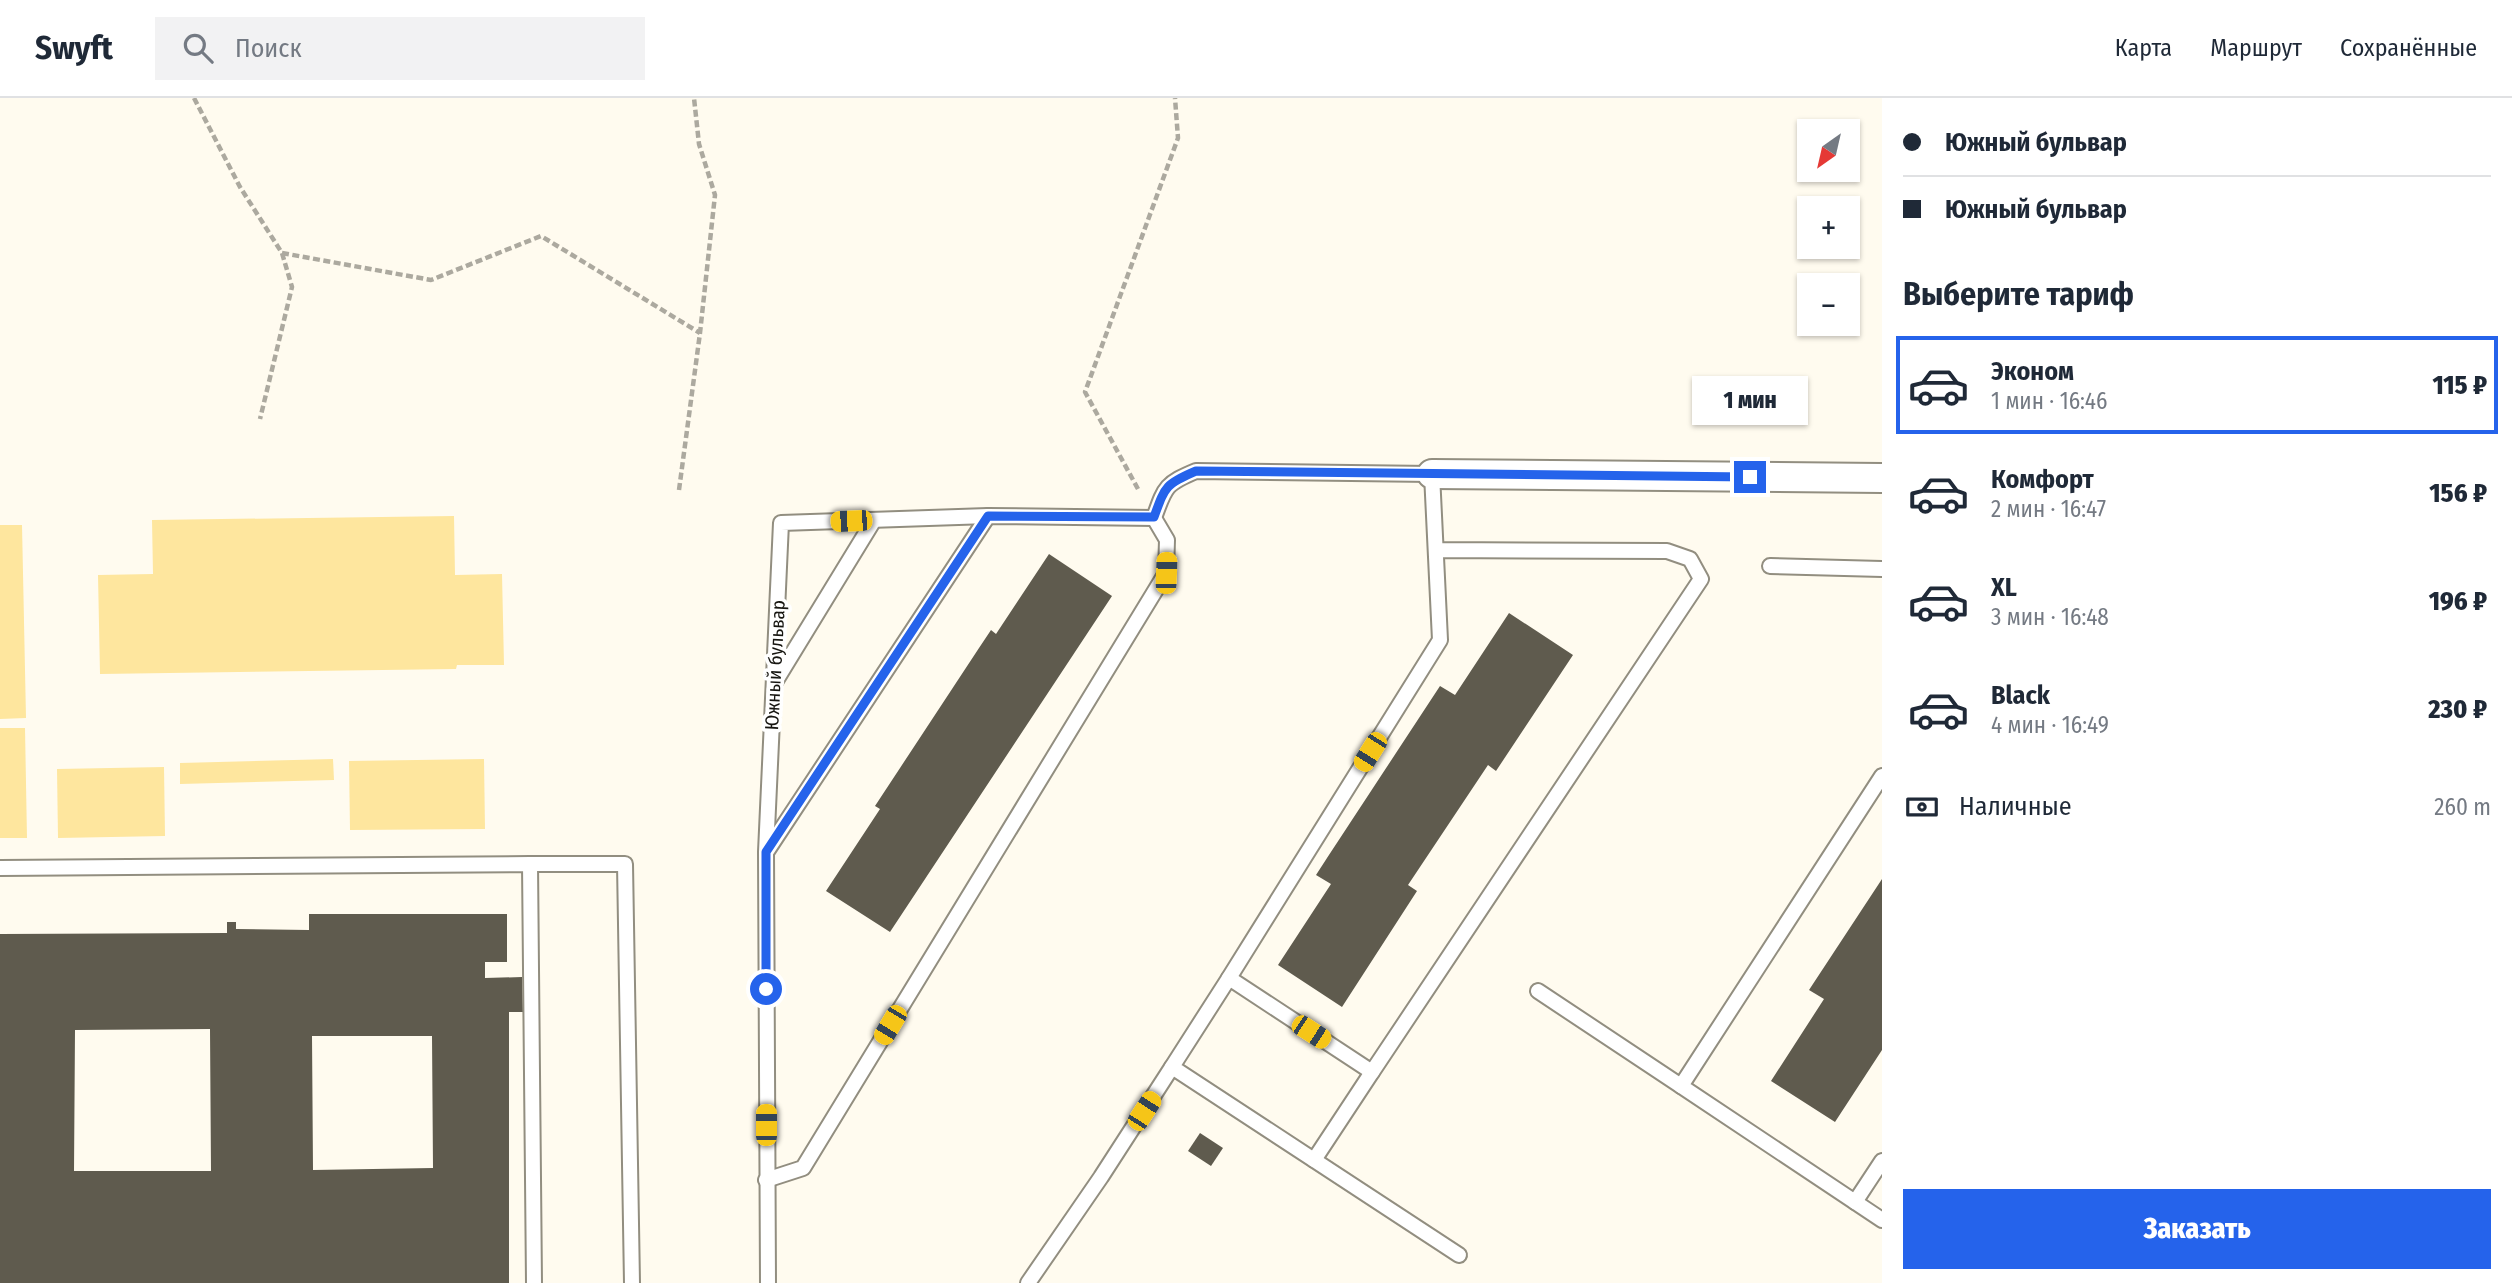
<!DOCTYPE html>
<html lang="ru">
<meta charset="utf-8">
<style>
:root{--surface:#fff;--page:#f2f2f3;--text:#1f2937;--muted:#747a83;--line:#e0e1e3;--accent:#2563eb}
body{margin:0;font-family:"Fira Sans Condensed",sans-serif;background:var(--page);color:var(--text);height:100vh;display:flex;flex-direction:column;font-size:26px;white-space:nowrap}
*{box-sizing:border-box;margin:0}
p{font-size:23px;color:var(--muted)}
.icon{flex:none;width:38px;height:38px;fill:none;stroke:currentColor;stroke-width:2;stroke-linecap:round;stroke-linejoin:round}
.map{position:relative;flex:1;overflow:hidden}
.drawer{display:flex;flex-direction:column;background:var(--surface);width:630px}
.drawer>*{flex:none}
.guide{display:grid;align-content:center;height:154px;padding:0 21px;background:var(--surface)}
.needle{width:46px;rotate:214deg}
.tools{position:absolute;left:1797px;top:21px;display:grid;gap:14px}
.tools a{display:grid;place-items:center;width:63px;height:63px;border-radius:0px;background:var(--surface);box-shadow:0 2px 5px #0004;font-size:35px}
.end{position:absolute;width:32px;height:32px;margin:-16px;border:9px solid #2563eb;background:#fff;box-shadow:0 0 0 4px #fff}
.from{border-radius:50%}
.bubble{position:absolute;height:49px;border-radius:0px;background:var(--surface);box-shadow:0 2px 5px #0004;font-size:23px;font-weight:800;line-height:49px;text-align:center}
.car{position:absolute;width:21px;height:42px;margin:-21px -10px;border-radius:9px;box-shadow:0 0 5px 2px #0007;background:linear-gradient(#f5c518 24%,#345 0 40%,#f5c518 0 76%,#345 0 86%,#f5c518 0)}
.guide b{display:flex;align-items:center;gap:24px;height:66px;font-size:26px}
.guide b+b{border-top:2px solid var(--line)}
.guide i{width:18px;height:18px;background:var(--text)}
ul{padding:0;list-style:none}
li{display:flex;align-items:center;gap:21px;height:98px;margin:0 14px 10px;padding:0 7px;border:4px solid transparent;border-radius:0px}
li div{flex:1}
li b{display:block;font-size:26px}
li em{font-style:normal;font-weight:800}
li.active{border-color:var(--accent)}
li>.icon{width:63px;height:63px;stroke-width:1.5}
h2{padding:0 21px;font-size:32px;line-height:84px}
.pay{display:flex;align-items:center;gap:18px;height:77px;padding:0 21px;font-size:26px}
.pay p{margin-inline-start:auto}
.cta{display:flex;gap:14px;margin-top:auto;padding:14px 21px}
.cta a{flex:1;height:80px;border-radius:0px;background:var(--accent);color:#fff;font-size:28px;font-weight:800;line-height:80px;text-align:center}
header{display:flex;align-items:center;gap:42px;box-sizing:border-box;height:98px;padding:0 35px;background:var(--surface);border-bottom:2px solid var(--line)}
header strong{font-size:33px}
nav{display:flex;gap:38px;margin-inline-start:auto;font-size:24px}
.search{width:490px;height:63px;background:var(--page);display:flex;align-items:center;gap:18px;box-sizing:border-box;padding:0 24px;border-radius:0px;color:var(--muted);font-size:26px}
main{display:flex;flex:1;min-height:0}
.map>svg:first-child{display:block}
.green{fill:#fee69e}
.building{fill:#5f5b4e;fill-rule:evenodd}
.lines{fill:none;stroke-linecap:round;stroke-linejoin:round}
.lane-casing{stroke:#928e80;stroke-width:18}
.street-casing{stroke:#928e80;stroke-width:32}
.path{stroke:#aca99f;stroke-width:4.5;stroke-dasharray:7 3.5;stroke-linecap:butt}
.lane{stroke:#fff;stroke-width:14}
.street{stroke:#fff;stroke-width:28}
.route{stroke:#2563eb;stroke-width:9}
.labels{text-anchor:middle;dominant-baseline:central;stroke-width:7;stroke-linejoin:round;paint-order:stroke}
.street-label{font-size:19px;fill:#161510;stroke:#fff}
</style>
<header>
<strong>Swyft</strong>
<div class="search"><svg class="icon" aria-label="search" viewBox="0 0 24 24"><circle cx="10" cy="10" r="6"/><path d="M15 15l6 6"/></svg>Поиск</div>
<nav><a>Карта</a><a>Маршрут</a><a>Сохранённые</a></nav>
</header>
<main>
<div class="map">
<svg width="1882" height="1185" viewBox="0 0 1882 1185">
<rect width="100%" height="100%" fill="#fffbef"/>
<g class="green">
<path d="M454,418L455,477L502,476L504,567H457L456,571L100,576L98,477L153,476L152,422Z"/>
<path d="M0,427H22L26,620L0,621Z"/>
<path d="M0,630H25L27,740H0Z"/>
<path d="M333,661L334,682L180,686V665Z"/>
<path d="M484,661L485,731L350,732L349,663Z"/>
<path d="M164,669L165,738L58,740L57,671Z"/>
</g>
<g class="building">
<path d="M1049,456L1112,498L890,834L826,793L880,711L875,708L979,550L991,532L996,536Z"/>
<path d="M1509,515L1573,557L1496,673L1488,667L1408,787L1417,793L1342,909L1278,867L1331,786L1316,777L1327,760L1440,588L1455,597Z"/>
<path d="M1882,781V952L1835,1024L1771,983L1824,901L1809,892Z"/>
<path d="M309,816H507V864H485V880L522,879L523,914H509V1185H0V836L227,835V824H236V831L309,832ZM210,931L211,1073H74L75,932ZM312,938H432L433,1070L313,1072Z"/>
<path d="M1200,1035L1223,1050L1211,1068L1188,1053Z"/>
</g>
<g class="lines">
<g class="lane-casing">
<g id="lane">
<path d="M1770,468L1882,471"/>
<path d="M775,584L874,422"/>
<path d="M1882,678L1681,988L1882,1122"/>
<path d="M767,753L988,418"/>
<path d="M530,766H625L632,1185"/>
<path d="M0,770L530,766L534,1185"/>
<path d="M1229,880L1172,969L1314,1062L1372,974"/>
<path d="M1538,893L1681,988"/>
<path d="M1314,1062L1459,1157"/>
<path d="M766,1082L803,1070L1166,475L1167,442L1154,420"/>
<path d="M1855,1104L1882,1063"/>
<path d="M768,1185L766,754L781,425L988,418L1154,420C1165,389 1165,386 1196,373L1432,376L1440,542L1229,880L1372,974L1701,481L1690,461L1667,453L1436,452"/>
<path d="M1028,1185L1101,1079L1172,969"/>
</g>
</g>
<g class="street-casing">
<path id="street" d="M1432,376L1882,380"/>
</g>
<g class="path">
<path d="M194,0L240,89L282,155L292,189L260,321"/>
<path d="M282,155L431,182L541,138L700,235"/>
<path d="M1138,391L1085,294L1178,40L1175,0"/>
<path d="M679,392L700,235L715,97L699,46L694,0"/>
</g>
<use href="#lane" class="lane"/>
<use href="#street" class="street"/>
</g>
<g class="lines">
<path class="route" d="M766,891V754L988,418L1154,419C1165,389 1165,386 1196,373L1750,379"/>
</g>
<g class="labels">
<g class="street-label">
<text transform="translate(775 567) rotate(-87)">Южный бульвар</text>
</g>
</g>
</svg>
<div class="tools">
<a><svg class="needle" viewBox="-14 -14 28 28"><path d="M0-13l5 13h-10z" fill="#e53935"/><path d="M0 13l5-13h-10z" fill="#747a83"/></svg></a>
<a>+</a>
<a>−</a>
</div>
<i class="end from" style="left:766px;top:891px"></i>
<i class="end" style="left:1750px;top:379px"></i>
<div class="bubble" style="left:1692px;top:278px;width:116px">1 мин</div>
<i class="car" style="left:851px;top:423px;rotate:268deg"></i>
<i class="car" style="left:1166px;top:475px;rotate:2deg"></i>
<i class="car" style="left:1370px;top:654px;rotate:212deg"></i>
<i class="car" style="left:890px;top:927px;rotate:211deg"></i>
<i class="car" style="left:1311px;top:934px;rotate:123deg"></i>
<i class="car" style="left:1144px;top:1013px;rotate:33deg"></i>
<i class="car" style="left:766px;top:1027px;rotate:0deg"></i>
</div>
<section class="drawer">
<div class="guide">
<b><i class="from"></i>Южный бульвар</b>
<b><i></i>Южный бульвар</b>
</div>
<h2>Выберите тариф</h2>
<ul>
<li class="active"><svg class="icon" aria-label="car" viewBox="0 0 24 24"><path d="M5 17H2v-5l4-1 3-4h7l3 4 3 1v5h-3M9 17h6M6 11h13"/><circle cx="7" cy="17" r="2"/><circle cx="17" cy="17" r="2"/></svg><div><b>Эконом</b><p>1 мин · 16:46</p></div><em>115 ₽</em></li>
<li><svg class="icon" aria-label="car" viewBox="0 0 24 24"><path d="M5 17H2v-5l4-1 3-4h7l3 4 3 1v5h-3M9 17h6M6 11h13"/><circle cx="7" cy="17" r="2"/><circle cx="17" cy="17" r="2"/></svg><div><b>Комфорт</b><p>2 мин · 16:47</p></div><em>156 ₽</em></li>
<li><svg class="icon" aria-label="car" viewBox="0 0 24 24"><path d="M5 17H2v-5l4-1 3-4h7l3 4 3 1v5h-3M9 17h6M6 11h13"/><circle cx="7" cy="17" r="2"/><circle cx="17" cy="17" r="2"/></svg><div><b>XL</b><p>3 мин · 16:48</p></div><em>196 ₽</em></li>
<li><svg class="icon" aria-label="car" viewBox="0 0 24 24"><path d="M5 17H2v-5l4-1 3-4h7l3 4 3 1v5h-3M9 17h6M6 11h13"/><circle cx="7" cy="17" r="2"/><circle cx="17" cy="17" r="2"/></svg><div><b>Black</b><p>4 мин · 16:49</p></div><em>230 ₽</em></li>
</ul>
<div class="pay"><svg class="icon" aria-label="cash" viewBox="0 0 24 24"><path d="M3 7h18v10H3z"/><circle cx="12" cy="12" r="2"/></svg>Наличные<p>260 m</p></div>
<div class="cta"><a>Заказать</a></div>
</section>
</main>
